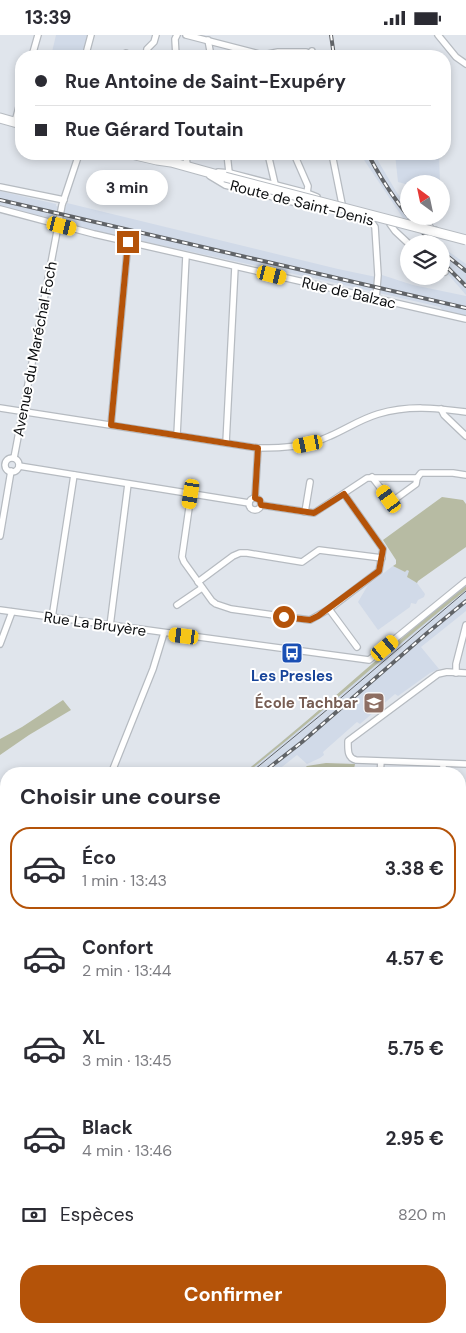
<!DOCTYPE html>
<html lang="fr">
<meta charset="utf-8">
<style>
:root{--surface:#fff;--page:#f7f7f7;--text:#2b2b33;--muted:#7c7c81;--line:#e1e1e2;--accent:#b45309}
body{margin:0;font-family:"DM Sans",sans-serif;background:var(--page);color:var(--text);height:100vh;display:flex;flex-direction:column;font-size:19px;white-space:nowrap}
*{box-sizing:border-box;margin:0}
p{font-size:16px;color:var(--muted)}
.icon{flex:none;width:28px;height:28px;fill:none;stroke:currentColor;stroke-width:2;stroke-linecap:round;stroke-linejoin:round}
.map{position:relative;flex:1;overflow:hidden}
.drawer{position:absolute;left:0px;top:732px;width:466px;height:566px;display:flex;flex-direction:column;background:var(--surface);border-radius:20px 20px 0 0;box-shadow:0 2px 8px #0003}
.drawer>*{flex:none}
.banner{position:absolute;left:15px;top:15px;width:436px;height:110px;border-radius:20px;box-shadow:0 2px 8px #0003;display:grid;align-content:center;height:110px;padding:0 20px;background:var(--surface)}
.needle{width:32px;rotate:327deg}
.controls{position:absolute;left:400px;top:140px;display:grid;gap:10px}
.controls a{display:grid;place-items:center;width:50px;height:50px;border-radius:50%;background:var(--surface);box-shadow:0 2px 8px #0003;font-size:25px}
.end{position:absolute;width:22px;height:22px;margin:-11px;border:6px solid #b45309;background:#fff;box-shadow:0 0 0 2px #fff}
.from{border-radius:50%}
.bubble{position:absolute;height:35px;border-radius:18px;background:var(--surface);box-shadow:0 2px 8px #0003;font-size:16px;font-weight:700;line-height:35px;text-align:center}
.car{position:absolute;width:15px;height:30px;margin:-15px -8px;border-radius:6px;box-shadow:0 0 4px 1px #0007;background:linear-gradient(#f5c518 24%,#345 0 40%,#f5c518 0 76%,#345 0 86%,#f5c518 0)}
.banner b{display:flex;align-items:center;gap:18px;height:48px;font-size:19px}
.banner b+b{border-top:1px solid var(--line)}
.banner i{width:12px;height:12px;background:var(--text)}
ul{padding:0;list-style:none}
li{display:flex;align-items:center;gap:15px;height:82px;margin:0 10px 8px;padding:0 10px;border:2px solid transparent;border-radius:20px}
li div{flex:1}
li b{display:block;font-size:19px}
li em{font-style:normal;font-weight:700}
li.selected{border-color:var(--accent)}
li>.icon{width:45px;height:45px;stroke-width:1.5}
h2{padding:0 20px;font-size:22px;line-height:60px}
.pay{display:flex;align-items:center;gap:12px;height:55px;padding:0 20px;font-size:19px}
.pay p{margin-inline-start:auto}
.action{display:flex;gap:10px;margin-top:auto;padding:10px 20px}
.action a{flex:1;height:58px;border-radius:20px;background:var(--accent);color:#fff;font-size:20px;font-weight:700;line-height:58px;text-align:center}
.status{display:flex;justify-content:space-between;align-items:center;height:35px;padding:0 25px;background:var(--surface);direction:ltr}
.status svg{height:14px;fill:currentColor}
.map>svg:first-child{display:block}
.built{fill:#d1dae8}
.green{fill:#b7bba3}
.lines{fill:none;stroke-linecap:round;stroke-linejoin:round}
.minor-casing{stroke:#b6bbc1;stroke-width:8}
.primary-casing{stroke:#b6bbc1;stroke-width:11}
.minor{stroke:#fff;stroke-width:5.5}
.primary{stroke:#fff;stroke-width:9}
.tram{stroke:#616468;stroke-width:1}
.rail-casing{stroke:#616468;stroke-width:4}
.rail{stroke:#fff;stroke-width:2;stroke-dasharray:5.5;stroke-linecap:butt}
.primary-bridge-casing{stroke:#b6bbc1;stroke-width:11;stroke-linecap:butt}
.primary-bridge{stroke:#fff;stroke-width:9}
.route{stroke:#b45309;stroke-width:6}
.labels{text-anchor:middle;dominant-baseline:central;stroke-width:4;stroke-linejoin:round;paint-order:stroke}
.street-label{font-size:15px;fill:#0c0e10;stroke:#fff}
.transit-label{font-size:15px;font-weight:bold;fill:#164399;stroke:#fff}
.education-label{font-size:15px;font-weight:bold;fill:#785e54;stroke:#fff;text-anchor:end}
</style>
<div class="status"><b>13:39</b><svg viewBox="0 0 49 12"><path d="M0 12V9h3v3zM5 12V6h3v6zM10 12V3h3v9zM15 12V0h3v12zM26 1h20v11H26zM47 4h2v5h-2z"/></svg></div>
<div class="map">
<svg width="466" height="1298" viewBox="0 0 466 1298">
<rect width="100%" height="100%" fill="#e0e5ec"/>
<g class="built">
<path d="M56,0H87L82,21H51Z"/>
<path d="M360,119H374L397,158L409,172V181H417L422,188L403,183Z"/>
<path d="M395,119H439L440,149H409V150L398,147Z"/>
<path d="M0,156L56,169V171L65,174L67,168L338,234L381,243L382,240L413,250L466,261V281L444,277L440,272L331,247L63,189V181L56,178L54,184L0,172Z"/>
<path d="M441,211L466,229V260L441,231Z"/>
<path d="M393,531L405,537L407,535L410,537L407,542L417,548L425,559L424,562L418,565L416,569L411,568L410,572L378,595L358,567L368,550Z"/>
<path d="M466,551V576L421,612L439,634L430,638L398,661L395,659L360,689L357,687L323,717L324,720L320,723L307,729L297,720L273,739H242L321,674L434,576Z"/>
<path d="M0,857L6,863V924L0,930Z"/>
</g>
<g class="green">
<path d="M442,462L463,465L466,469V512L418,546L417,548L407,542L409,536L407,535L405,537L393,531L396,529V525L383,505Z"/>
<path d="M466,551V555C391,614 321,680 245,739H242C319,679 389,610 466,551Z"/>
<path d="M63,665L71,675L29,700L0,720V704L22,692Z"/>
<path d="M326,728L355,729L353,739H298L307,731Z"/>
<path d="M6,790V863L0,857V794Z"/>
<path d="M460,994L466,996V1173L460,1172Z"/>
</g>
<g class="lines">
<g class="minor-casing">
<g id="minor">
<path d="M186,0L263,20"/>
<path d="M438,0L456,22L466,29"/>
<path d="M208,5L211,21"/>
<path d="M312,16L313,21"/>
<path d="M32,21L38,0"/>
<path d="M87,21V15L91,0"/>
<path d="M125,21L126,18"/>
<path d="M146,21L147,14L154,7L156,0"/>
<path d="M176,21L175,4L177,0"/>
<path d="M263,21V20L278,17H306"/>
<path d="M15,87L21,64"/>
<path d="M186,119L187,131"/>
<path d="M227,119L229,137"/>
<path d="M268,119L275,149"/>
<path d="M294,119L308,151L307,158"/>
<path d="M332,119L342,169"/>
<path d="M218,137L230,138L307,158L317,162"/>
<path d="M210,141L225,150L309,171L315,170L321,171"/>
<path d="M0,152L64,165"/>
<path d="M0,174L94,199L466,284"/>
<path d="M363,182L371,186L375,192L378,240L376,264"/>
<path d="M427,187L432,195H435"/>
<path d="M390,189L395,196L409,209"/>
<path d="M441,233L445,237"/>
<path d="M0,373L258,413C283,413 307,412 330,401C346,394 361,384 378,379C409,370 435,373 466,377"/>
<path d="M441,374L444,380L466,401"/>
<path d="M111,390L128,207"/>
<path d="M177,400L186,221"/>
<path d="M226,408L235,232"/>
<path d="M14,423L62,170L79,119"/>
<circle cx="12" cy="430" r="7"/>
<path d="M19,431L249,468"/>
<path d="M372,442L389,464L391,466L394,465L416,449L417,443"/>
<path d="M191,459L182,522L184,527L212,566L216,569L231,574L310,585L329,574L379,536L383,514L344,459"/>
<circle cx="255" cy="469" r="6"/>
<path d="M255,463L258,413"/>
<path d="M261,470L314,478L367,443H417L421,438H453L466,440"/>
<path d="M305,477L310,447"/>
<path d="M0,501L11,436"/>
<path d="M198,547L233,521L240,518H247L302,527L319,515L382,523"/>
<path d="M177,570L202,553"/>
<path d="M329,574L357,612"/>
<path d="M0,575L369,625L466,546"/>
<path d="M52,583L74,440"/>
<path d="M110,591L128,449"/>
<path d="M0,609L12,577"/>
<path d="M456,638V629L466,590"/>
<path d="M466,638L447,637L438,639L348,706C348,714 347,723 356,725L466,729"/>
<path d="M111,739L153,634L164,598"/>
<path d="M380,739L381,727"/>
<path d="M443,739V729"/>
<path d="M0,931L6,926"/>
<path d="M462,982L466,951"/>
<path d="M0,1157L6,1159"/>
<path d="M460,1263L466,1259"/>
<path d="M250,1292L266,1298"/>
<path d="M307,1292V1298"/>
<path d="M144,1298L156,1292"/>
<path d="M346,1298L371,1292"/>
</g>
</g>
<g class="primary-casing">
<g id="primary">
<path d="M0,83L21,89"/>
<path d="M131,119L157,125L171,127L225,142"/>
<path d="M0,1048L1,1040"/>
<path d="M0,1055L6,1058"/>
<path d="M460,1182H466"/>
<path d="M460,1197L466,1198"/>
<path d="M0,1242L6,1261"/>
<path d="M0,1261L6,1278"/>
<path d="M12,1292L14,1298"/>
<path d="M20,1292L22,1298"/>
</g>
</g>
<use href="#minor" class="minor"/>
<use href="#primary" class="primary"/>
<g class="tram">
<path d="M249,739L322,679L466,556"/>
<path d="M0,947L6,941"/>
<path d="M0,1052L6,1053"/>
<path d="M460,1187L466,1188"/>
</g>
<g class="rail-casing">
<g id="rail">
<path d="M331,0L334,21"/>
<path d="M368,119C385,152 407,183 434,209"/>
<path d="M0,165L466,273"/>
<path d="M441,216L466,236"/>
<path d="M441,226L466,251"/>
<path d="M261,739L302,707L426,599L466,566"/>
<path d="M0,960L6,954"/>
</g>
</g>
<use href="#rail" class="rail"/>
<g class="primary-bridge-casing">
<path id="primary-bridge" d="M225,142L466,205"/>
</g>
<use href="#primary-bridge" class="primary-bridge"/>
</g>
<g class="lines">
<path class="route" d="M128,207L111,390L258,413L255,463L260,465L261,470L314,478L344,459L383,514L379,536L318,581L310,585L284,582"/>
</g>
<defs>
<g id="bus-square" transform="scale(1.125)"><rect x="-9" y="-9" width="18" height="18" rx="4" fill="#1a4fb4" stroke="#fff"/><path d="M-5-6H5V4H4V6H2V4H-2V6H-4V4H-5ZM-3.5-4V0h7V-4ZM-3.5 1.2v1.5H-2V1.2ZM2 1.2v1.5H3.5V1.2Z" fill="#fff"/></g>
<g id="school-square" transform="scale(1.125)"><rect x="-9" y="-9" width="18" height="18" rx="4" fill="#8d6e63" stroke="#fff"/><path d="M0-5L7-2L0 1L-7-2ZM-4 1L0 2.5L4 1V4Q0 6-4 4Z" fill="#fff"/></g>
</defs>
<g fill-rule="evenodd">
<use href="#bus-square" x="292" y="618"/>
<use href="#school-square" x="374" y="668"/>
</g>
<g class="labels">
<g class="street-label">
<text transform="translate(302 168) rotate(14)">Route de Saint-Denis</text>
<text transform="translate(349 258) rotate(13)">Rue de Balzac</text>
<text transform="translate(35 314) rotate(-79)">Avenue du Maréchal Foch</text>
<text transform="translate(95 589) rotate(8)">Rue La Bruyère</text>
</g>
<g class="transit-label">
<text x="292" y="641">Les Presles</text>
</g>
<g class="education-label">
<text x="358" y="668">École Tachbar</text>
</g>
</g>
</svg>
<div class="controls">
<a><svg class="needle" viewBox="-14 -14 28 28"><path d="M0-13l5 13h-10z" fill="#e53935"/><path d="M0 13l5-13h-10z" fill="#7c7c81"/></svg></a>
<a><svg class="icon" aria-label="layers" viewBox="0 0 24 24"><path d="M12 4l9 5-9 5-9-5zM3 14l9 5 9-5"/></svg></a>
</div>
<i class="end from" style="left:284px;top:582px"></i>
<i class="end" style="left:128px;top:207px"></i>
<div class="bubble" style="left:86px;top:135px;width:82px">3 min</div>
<i class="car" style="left:62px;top:191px;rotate:104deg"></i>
<i class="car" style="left:272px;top:240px;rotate:104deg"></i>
<i class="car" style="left:308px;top:409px;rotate:258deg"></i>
<i class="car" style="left:191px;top:459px;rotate:189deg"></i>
<i class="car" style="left:389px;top:464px;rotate:324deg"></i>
<i class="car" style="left:184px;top:601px;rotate:277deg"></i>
<i class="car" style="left:385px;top:613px;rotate:50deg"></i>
<div class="banner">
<b><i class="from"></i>Rue Antoine de Saint-Exupéry</b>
<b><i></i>Rue Gérard Toutain</b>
</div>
<section class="drawer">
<h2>Choisir une course</h2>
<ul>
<li class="selected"><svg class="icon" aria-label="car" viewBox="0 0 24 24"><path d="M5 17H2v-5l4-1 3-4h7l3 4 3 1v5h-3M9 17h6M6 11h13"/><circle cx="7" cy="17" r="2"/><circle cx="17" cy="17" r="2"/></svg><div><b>Éco</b><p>1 min · 13:43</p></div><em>3.38 €</em></li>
<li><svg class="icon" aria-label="car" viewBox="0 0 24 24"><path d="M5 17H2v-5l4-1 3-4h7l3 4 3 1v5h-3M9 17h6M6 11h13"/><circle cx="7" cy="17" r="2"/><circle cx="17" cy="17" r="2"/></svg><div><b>Confort</b><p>2 min · 13:44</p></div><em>4.57 €</em></li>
<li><svg class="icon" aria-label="car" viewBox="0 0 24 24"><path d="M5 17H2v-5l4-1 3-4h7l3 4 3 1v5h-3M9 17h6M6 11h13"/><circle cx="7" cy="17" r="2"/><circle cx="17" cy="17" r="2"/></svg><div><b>XL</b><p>3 min · 13:45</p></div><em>5.75 €</em></li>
<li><svg class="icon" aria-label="car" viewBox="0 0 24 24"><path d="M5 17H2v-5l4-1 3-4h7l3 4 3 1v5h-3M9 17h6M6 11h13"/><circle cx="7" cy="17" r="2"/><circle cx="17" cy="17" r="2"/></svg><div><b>Black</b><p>4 min · 13:46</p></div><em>2.95 €</em></li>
</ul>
<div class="pay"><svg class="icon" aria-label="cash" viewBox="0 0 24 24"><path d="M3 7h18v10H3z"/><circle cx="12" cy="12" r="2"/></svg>Espèces<p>820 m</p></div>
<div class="action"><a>Confirmer</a></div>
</section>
</div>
